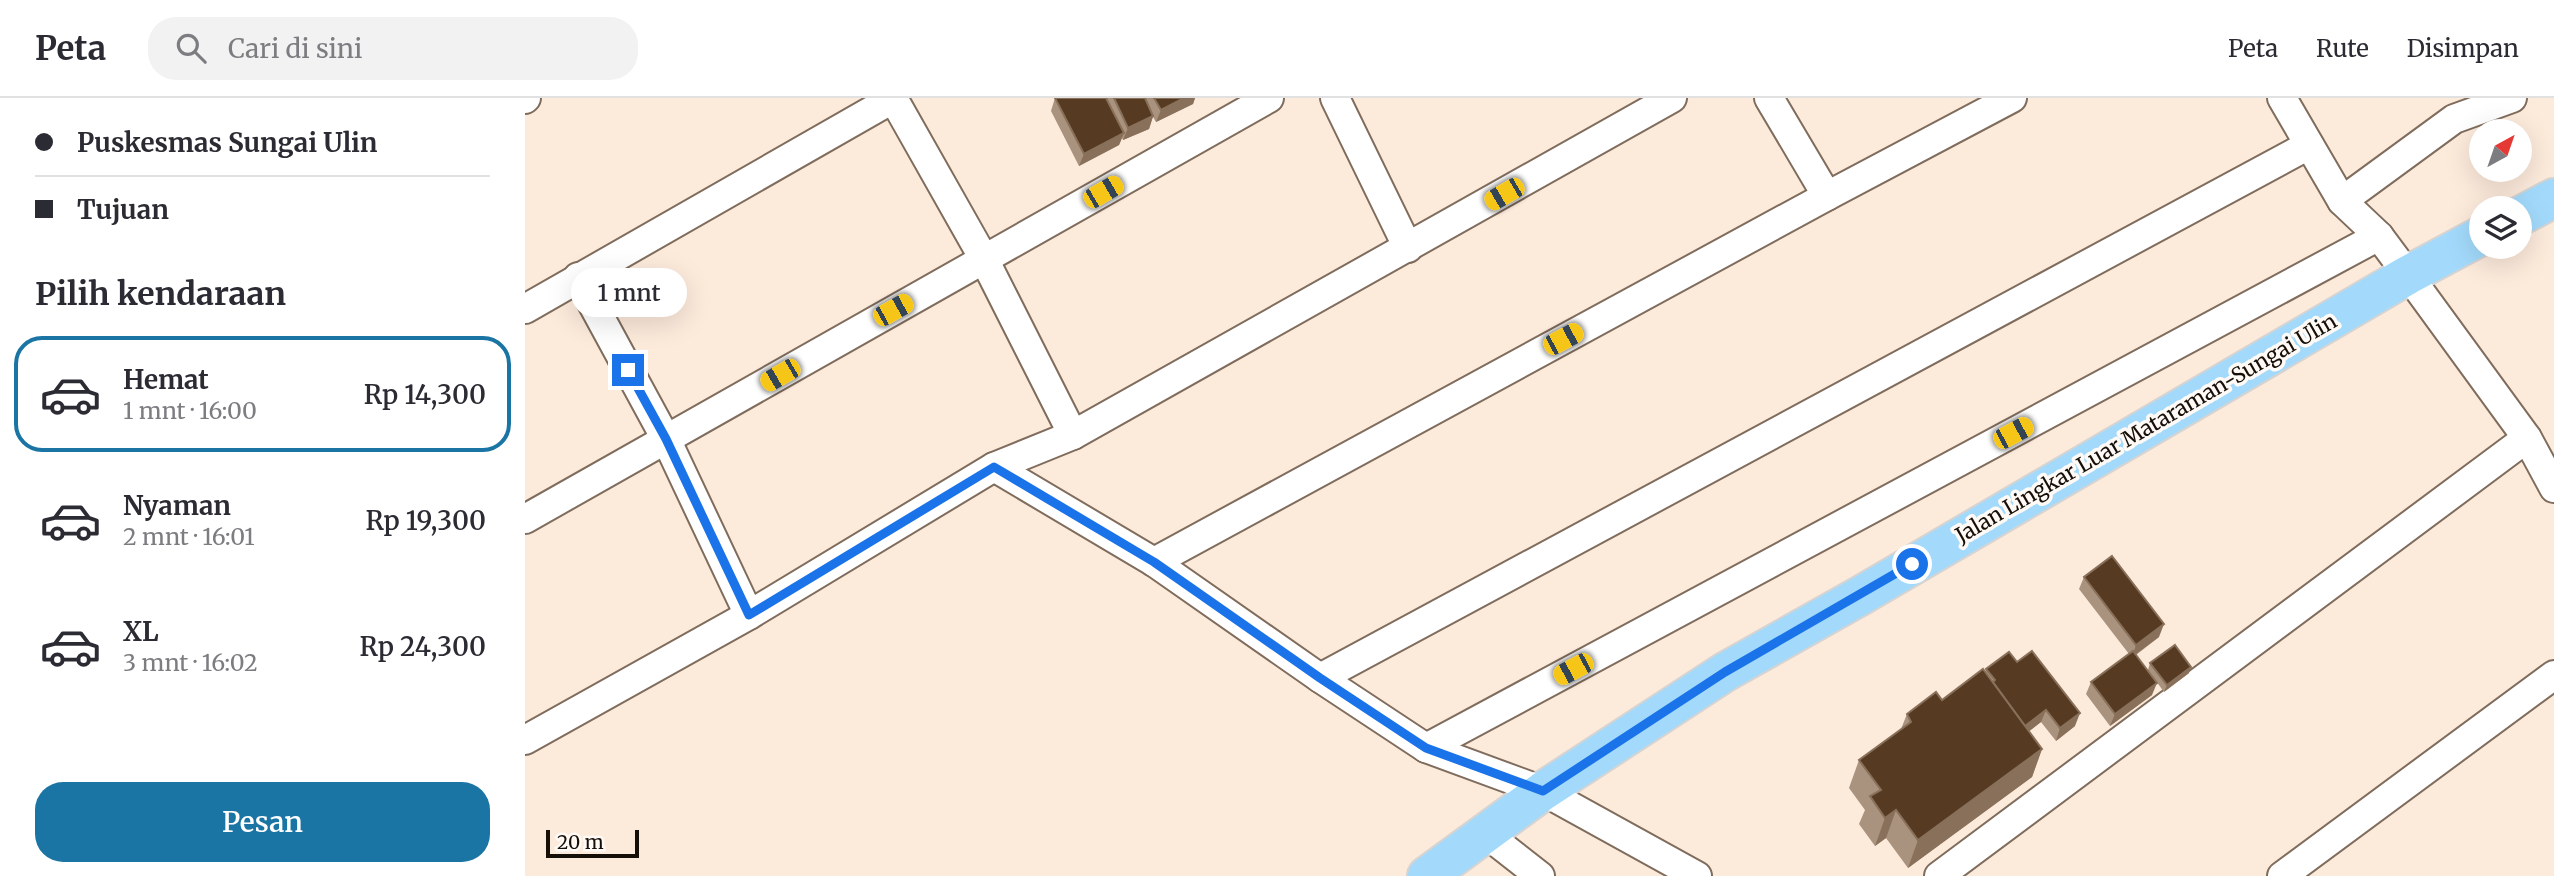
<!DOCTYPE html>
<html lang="id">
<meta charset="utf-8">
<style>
:root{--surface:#fff;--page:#f2f2f3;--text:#2b2b33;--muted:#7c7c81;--line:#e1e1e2;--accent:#1b75a4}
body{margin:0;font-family:Merriweather,serif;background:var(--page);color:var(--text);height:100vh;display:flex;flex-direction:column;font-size:26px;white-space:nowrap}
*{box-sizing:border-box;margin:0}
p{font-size:23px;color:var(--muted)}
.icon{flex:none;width:38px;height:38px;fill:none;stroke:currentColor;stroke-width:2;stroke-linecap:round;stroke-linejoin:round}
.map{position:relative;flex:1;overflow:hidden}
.panel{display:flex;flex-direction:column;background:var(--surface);width:525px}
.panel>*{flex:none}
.guide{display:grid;align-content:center;height:154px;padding:0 35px;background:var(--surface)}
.needle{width:46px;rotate:40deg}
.fabs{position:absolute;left:1944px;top:21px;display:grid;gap:14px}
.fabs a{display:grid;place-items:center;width:63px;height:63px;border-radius:50%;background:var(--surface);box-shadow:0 7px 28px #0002;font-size:35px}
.scale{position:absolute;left:21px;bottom:18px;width:93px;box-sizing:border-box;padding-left:7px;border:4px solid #160f08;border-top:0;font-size:19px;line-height:24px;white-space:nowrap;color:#160f08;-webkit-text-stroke:5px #fffaf6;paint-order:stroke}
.end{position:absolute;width:32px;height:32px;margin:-16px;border:9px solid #1a73e8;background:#fff;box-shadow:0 0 0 4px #fff}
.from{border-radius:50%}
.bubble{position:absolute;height:49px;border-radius:24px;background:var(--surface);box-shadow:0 7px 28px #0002;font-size:23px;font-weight:600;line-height:49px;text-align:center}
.car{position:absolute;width:21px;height:42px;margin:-21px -10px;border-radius:9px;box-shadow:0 0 5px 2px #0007;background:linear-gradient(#f5c518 24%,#345 0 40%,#f5c518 0 76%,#345 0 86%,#f5c518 0)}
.guide b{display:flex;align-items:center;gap:24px;height:66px;font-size:26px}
.guide b+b{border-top:2px solid var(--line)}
.guide i{width:18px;height:18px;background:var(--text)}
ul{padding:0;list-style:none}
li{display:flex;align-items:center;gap:21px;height:116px;margin:0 14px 10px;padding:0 21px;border:4px solid transparent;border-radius:28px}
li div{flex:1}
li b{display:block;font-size:26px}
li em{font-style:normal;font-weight:600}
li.active{border-color:var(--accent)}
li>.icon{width:63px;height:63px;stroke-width:1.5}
h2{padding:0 35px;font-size:32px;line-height:84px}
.action{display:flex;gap:14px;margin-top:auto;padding:14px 35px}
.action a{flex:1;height:80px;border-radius:28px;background:var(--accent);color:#fff;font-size:28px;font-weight:600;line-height:80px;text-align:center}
header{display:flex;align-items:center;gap:42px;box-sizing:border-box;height:98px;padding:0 35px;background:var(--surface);border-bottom:2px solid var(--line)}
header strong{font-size:33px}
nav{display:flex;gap:38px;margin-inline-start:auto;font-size:24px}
.search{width:490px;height:63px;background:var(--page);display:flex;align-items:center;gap:18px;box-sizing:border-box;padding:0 24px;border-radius:28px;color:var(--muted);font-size:26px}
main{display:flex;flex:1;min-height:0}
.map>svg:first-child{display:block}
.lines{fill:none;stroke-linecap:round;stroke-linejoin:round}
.minor-casing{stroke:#7f6c5c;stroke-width:32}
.primary-casing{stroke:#d5d4d3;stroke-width:42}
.minor{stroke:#fff;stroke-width:28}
.primary{stroke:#a3dafb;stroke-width:38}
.wall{fill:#a9927e}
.shaded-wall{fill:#88705a}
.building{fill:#563b22;stroke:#88705a;stroke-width:2}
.route{stroke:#1a73e8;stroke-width:9}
.labels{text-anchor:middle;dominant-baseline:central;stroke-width:7;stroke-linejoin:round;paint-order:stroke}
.street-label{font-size:21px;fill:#160f08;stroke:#fffaf6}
</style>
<header>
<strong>Peta</strong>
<div class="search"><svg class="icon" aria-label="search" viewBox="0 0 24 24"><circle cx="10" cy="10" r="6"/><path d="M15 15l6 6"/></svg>Cari di sini</div>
<nav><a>Peta</a><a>Rute</a><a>Disimpan</a></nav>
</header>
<main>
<section class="panel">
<div class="guide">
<b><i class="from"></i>Puskesmas Sungai Ulin</b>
<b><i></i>Tujuan</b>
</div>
<h2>Pilih kendaraan</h2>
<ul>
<li class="active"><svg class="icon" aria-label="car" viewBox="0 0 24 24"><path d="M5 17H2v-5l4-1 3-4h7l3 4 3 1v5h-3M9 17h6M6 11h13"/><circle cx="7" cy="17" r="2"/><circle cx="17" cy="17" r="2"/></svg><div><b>Hemat</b><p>1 mnt · 16:00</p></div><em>Rp 14,300</em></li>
<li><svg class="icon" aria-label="car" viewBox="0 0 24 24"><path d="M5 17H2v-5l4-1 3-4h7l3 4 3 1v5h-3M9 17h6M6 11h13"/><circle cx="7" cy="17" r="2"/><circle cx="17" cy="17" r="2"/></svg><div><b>Nyaman</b><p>2 mnt · 16:01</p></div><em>Rp 19,300</em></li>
<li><svg class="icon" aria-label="car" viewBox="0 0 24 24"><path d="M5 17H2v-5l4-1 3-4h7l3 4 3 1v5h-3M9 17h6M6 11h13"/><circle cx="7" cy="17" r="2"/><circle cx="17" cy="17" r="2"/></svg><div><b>XL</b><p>3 mnt · 16:02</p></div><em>Rp 24,300</em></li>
</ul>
<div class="action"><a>Pesan</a></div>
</section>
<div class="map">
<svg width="2029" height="778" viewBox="0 0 2029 778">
<rect width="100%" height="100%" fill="#fceadb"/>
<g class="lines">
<g class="minor-casing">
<g id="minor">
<path d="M368,0L459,161L548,337"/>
<path d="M810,0L883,150"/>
<path d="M1244,0L1302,98"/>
<path d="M1757,0L1817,103L1854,138L1883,177L2002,340L2029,390"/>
<path d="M0,1L1,0"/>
<path d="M1817,103L1929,21L1987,0"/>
<path d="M53,179L141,341L224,517"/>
<path d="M0,211L369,0"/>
<path d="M469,369L629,464L795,580L901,650L1018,693L1172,778"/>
<path d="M0,421L744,0"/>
<path d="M629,464L1302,98L1487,0"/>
<path d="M795,580L1784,47"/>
<path d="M0,642L224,517L469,369L548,337L1147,0"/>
<path d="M901,650L1854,138"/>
<path d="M960,735L1015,778"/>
<path d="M1414,778L2002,340"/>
<path d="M1757,778L2029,577"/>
</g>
</g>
<g class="primary-casing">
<g id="primary">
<path d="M1995,118L2029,100"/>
<path d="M902,778L1018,693L1200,574L1335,498L1883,177L1956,138"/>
</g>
</g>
<use href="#minor" class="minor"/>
<use href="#primary" class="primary"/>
</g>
<g class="wall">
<path d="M530,0H670L668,6L631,24L628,19L624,31L598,42L597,40L594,47L554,68L526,13Z"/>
<path d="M1559,479L1634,539L1611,557L1627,597L1585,628L1561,596L1566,584L1604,556L1554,491Z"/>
<path d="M1492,564L1550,628L1531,643L1516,624L1504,633L1517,651L1507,679L1383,770L1361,740L1350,748L1334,726L1340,712L1324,690L1334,662L1376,631L1382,616L1417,602L1460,574L1461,571Z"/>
<path d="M1625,565L1664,575L1639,594L1623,572Z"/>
</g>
<g class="shaded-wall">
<path d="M659,0H670L668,6L631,24L636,12Z"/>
<path d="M628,18L624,31L598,42L603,30Z"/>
<path d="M599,35L594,47L554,68L559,56Z"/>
<path d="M1639,526L1634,539L1607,559L1611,547Z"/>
<path d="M1666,569L1664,575L1639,594L1642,587Z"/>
<path d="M1632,585L1627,597L1585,628L1590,616Z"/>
<path d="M1521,612L1516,624L1489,645L1494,633Z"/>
<path d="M1555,615L1550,628L1531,643L1535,630Z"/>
<path d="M1517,651L1507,679L1383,770L1393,742Z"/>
<path d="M1371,712L1361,740L1350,748L1360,720Z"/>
</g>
<g class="building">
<path d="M530,0H581L599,35L559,56Z"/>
<path d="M589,0H620L628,18L603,30Z"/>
<path d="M629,0H659L636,12Z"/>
<path d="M1587,458L1639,526L1611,547L1559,479Z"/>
<path d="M1650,547L1666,569L1642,587L1625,565Z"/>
<path d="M1507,553L1555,615L1535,630L1521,612L1500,628L1468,584L1470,582L1461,571L1484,554L1492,564Z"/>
<path d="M1608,553L1632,585L1590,616L1566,584Z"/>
<path d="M1458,571L1517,651L1393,742L1371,712L1360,720L1345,698L1356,692L1334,662L1386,624L1382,616L1411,594L1417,602Z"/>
</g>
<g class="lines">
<path class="route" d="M103,272L141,341L224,517L469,369L629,464L795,580L901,650L1018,693L1200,574L1387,466"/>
</g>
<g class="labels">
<g class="street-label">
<text transform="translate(1621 330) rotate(-30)">Jalan Lingkar Luar Mataraman-Sungai Ulin</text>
</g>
</g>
</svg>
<div class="fabs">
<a><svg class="needle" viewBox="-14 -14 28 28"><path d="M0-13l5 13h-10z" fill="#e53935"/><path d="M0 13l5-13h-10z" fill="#7c7c81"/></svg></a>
<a><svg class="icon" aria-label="layers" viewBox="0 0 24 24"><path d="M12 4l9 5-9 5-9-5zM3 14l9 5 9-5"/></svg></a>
</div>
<div class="scale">20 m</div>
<i class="end from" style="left:1387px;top:466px"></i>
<i class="end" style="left:103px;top:272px"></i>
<div class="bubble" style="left:46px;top:170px;width:116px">1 mnt</div>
<i class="car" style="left:578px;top:94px;rotate:60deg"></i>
<i class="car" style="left:979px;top:96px;rotate:240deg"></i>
<i class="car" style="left:368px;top:212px;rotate:61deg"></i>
<i class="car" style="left:1038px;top:241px;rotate:62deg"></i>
<i class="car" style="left:255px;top:277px;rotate:240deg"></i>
<i class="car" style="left:1488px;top:335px;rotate:62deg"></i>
<i class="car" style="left:1048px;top:571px;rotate:242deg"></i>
</div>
</main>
